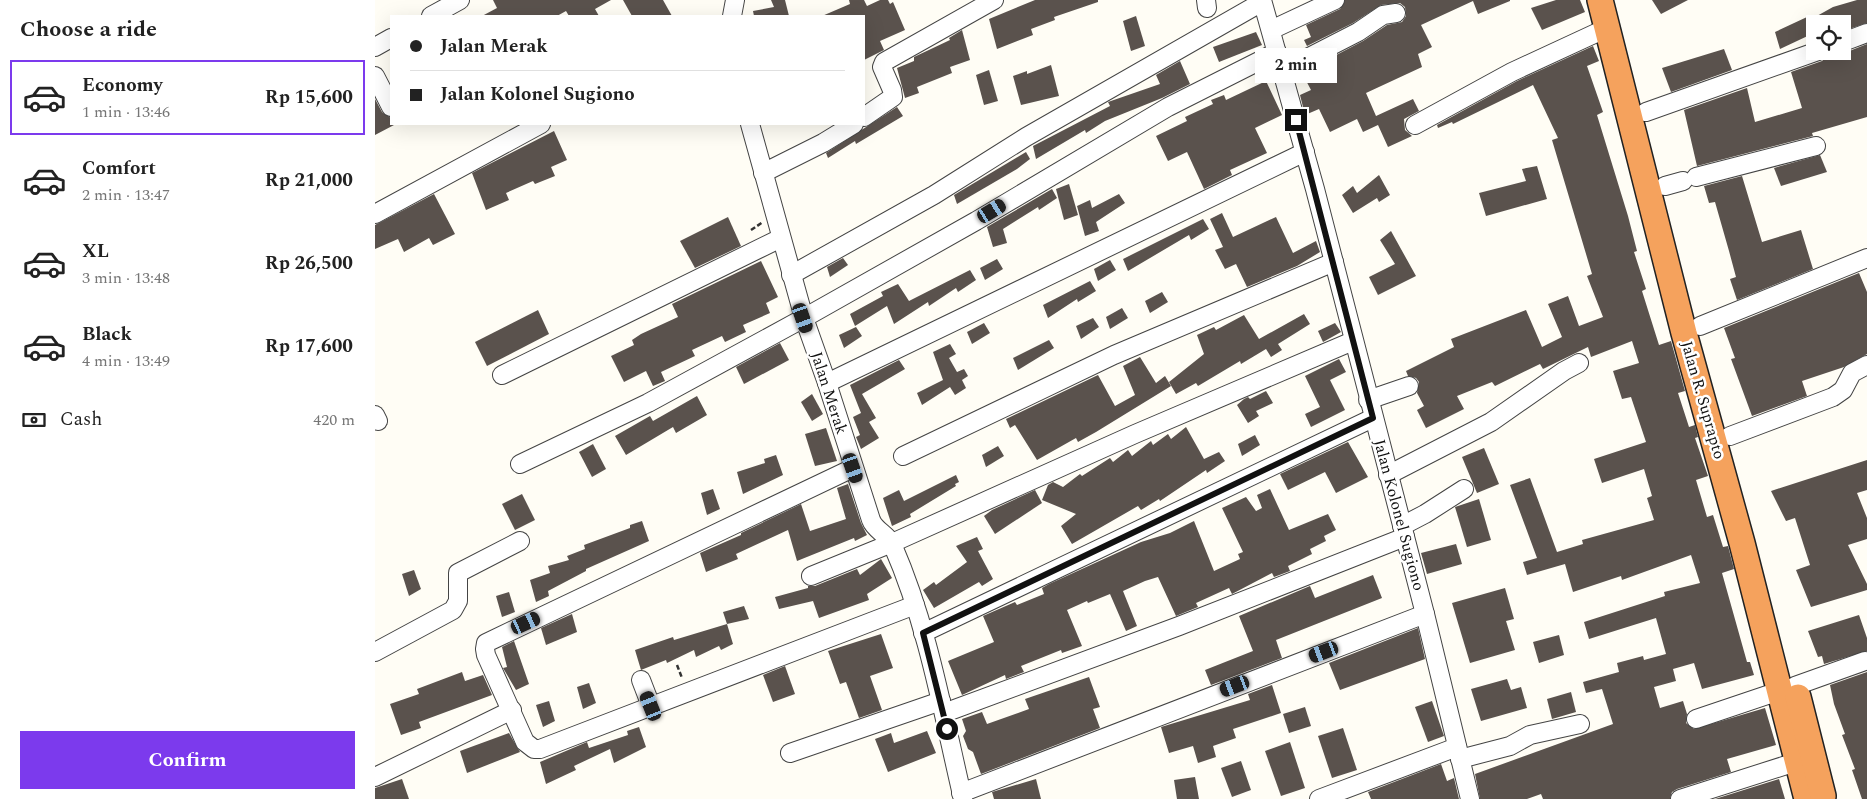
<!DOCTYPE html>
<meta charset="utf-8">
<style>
:root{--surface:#fff;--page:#f2f2f2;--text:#222;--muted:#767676;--line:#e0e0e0;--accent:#7c3aed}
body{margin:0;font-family:Spectral,serif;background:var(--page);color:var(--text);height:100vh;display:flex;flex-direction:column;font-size:19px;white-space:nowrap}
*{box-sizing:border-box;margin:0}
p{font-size:16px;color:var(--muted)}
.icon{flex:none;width:28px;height:28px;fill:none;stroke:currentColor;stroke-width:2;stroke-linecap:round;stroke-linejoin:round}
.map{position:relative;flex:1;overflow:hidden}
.panel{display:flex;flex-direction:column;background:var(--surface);width:375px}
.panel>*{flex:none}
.guide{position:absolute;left:15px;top:15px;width:475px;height:110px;border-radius:0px;box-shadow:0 5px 20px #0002;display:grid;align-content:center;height:110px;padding:0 20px;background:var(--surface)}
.buttons{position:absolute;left:1431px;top:15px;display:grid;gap:10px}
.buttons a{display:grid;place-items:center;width:45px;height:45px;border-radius:0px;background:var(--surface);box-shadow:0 5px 20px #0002;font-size:25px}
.end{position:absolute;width:22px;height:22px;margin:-11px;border:6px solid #111;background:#fff;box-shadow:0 0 0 2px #fff}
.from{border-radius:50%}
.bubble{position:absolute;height:35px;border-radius:0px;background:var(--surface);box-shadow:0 5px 20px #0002;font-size:16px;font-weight:700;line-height:35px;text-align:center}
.car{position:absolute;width:15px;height:30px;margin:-15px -8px;border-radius:6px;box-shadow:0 0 4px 1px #0007;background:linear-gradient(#222 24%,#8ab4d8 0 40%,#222 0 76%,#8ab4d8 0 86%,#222 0)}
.guide b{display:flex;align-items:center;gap:18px;height:48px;font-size:19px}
.guide b+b{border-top:1px solid var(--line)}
.guide i{width:12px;height:12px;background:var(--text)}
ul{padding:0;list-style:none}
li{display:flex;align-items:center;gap:15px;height:75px;margin:0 10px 8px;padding:0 10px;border:2px solid transparent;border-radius:0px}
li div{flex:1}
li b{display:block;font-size:19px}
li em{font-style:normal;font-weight:700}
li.active{border-color:var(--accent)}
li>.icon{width:45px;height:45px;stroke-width:1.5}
h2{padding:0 20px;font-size:22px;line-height:60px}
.pay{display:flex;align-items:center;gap:12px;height:55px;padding:0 20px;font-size:19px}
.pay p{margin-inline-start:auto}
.action{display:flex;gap:10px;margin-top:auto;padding:10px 20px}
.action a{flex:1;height:58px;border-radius:0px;background:var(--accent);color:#fff;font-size:20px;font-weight:700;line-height:58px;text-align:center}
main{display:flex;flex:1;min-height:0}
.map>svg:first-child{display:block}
.building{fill:#5a524d}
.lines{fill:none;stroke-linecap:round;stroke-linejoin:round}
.minor-casing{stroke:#444;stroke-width:20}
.highway-casing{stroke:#222;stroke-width:28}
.path{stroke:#333;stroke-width:2.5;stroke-dasharray:5 2.5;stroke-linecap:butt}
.minor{stroke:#fff;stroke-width:18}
.highway{stroke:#f5a25d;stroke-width:25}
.route{stroke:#111;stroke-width:6}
.labels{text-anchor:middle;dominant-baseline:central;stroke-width:5;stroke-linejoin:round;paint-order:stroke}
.street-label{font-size:16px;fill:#111;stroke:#fff}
</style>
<main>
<section class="panel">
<h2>Choose a ride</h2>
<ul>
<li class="active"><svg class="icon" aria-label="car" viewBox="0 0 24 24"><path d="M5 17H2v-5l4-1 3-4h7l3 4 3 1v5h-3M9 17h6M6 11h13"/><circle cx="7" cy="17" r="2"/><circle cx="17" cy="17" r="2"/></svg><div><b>Economy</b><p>1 min · 13:46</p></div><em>Rp 15,600</em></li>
<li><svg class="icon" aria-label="car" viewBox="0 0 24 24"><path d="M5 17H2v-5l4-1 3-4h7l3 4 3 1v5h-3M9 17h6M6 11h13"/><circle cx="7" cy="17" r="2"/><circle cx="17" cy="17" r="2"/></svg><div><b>Comfort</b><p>2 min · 13:47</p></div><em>Rp 21,000</em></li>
<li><svg class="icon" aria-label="car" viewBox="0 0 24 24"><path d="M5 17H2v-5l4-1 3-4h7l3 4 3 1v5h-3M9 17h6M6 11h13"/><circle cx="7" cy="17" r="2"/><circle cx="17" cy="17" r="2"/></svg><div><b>XL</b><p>3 min · 13:48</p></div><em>Rp 26,500</em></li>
<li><svg class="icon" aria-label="car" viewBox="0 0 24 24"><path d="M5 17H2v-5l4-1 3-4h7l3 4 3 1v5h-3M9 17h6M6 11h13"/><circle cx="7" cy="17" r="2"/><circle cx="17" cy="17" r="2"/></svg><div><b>Black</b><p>4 min · 13:49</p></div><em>Rp 17,600</em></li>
</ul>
<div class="pay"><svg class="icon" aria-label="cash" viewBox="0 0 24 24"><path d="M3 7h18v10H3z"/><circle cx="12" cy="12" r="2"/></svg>Cash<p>420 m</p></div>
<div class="action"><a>Confirm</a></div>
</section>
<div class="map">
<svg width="1492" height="799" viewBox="0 0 1492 799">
<rect width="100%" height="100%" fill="#fffdf5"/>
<g class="building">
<path d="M118,0H236L220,9L224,16H194L191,11L182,16H107L122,8Z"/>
<path d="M248,0H288L297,16H257Z"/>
<path d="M396,0H410L414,16H379L378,11L399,7Z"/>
<path d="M474,0H489L492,6L505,0H513L515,4L518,2L530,30L505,41L509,50L489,60V16H447L475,4Z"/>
<path d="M660,0H723V2L679,17L680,20L656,29L658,35L622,49L614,19Z"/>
<path d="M970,0H1135V1L1103,14L1098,1L1046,25L1057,47L1043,54L1047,67L991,93L1001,116L1038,99L1044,111L1029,119L1030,130L1037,136L1013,147L1003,125L988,132L982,119L955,132L944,109L930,115L925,95L936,90L927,73L988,41L1012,25L1027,22L1031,16L1030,7L1025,3L1006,5L978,23L932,46L929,40L936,37L931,25L965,9Z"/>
<path d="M1181,0H1205L1210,12L1167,30L1156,8Z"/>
<path d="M1277,0H1313L1286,14Z"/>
<path d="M1482,0H1492V23L1468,31V24H1435L1439,33L1405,49L1400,32L1432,17L1433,21L1458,7Z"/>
<path d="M761,16L770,46L756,51L748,21Z"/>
<path d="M587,30L595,60L575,67L577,73L542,87L544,93L530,98L522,68L539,61V57L575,40L574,38Z"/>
<path d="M881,32L887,45L844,62L838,47Z"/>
<path d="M1492,44V117L1437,133L1438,136L1322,166L1309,110L1372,88L1380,122L1427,108L1416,72L1447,61L1452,56L1472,52Z"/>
<path d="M1218,46L1224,61L1212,66L1228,112L1222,115L1253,216L1262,251L1259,252L1271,289L1267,291L1284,345L1296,341L1310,391L1303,393L1314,427L1320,425L1323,437L1320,438L1333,476L1321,480L1332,517L1338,515L1348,547L1353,546L1359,569L1347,573L1372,662H1375L1379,675L1327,689L1319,663L1298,669L1301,681L1279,687L1285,708L1308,701L1312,714L1311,723L1319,729L1390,708L1401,745L1352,759L1356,772L1302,789L1297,792L1295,799H1168L1166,794L1152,799H1105L1100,774L1238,724L1227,689L1211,693L1208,682L1244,672L1242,663L1268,656L1269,660L1291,654L1281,618L1214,639L1209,622L1290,596L1289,592L1325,583L1316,555L1247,580L1246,576L1198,592L1190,564L1152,575L1148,562L1162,558L1135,485L1155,478L1182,552L1208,544L1207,540L1279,520L1272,498L1277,496L1269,469L1227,483L1219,459L1271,442L1256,397L1247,399L1238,371L1264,363L1257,341L1216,357L1213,347L1168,369L1165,364L1120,386L1117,382L1082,396L1089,409L1051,428L1042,410L1049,406L1042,393L1044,382L1041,378L1033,376L1031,371L1079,347L1076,339L1151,310L1167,347L1187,337L1173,304L1193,296L1204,326L1228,317L1212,276L1217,274L1177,140L1183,138L1158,85L1078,124L1077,122L1063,128L1062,125L1142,81Z"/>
<path d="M1349,49L1357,70L1296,92L1287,68Z"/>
<path d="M805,61L815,84L787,98L730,121L711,133L710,130L661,159L658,146L735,106L733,102L785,84L781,75Z"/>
<path d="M676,65L684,96L646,105L638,76L652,71V74Z"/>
<path d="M614,70L623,101L609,105L601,75Z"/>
<path d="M891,81L907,115L880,128L892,153L855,170L857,175L829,189L812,152L793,161L781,136L812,121L810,117L838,104L836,100L849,95L851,100Z"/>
<path d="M0,99L7,112L16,118V124L19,125L0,135Z"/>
<path d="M522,107L528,116L481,144L480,141L453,158L451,153Z"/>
<path d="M179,131L192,160L176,167L180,176L160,184L158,181L131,193L134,200L111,210L97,173Z"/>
<path d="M651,152L655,159L642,169L582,204L579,195Z"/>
<path d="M1445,155L1452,172L1406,186L1399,168Z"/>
<path d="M1162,166L1172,199L1111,216L1104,193L1151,181L1147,169Z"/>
<path d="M1004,175L1015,195L1004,202L1002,198L978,213L967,195L978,186L982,193Z"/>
<path d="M1367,176L1387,242L1426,230L1438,269L1362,300L1355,279L1361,277L1354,251L1340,202L1334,203L1329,186Z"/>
<path d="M694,184L703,215L689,220L681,189Z"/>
<path d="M677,189L682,198L664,210L663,207L628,229L632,243L618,247L612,227Z"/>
<path d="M59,194L80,234L58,245L54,238L29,252L23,239L0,249V225Z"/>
<path d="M744,194L750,203L721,222L724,231L710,236L702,206L715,200L717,208Z"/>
<path d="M847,213L858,237L901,217L918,253L941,241L945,252L922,266L872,287L861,264L850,269L840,250L848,247L835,219Z"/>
<path d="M353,217L366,246L320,268L305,241Z"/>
<path d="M828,219L834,229L816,240L814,235L753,271L748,259Z"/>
<path d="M1016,231L1041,276L1003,295L994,277L1020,264L1005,240Z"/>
<path d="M468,258L473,265L455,277L452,267Z"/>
<path d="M622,259L628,269L610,280L605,268Z"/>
<path d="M735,260L741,270L723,281L719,269Z"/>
<path d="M386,261L403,297L391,303L395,313L368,325L371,332L350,342L347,336L317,350L320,356L286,372L290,381L278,386L271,371L249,382L236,356L259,345L257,340L266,334L303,317L297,304Z"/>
<path d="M595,270L601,280L583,292L581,288L554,306L553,302L519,324L512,306L480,326L475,314L508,296L506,292L523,284L534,301Z"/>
<path d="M1484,273L1492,292V354L1469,367L1427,381L1432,396L1377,416L1356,359L1360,358L1349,328Z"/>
<path d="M715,281L721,291L703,302L702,299L673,318L668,305Z"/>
<path d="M787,292L793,302L775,313L770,301Z"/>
<path d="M747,308L753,318L735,329L731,317Z"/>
<path d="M163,310L174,334L112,366L100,342Z"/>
<path d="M929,314L935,324L903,344L907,350L896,357L891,349L866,364L865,361L823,386L821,383L801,394L794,382L829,354L822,335L839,327L841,330L869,315L884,339Z"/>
<path d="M718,318L724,327L706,339L701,326Z"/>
<path d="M609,323L615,333L597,344L592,332Z"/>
<path d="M960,323L966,332L948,342L943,331Z"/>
<path d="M481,327L487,336L469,348L464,335Z"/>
<path d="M674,340L679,348L643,370L638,358Z"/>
<path d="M405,343L414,360L369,384L361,367Z"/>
<path d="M575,344L581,354L574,358L582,372L589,369L593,376L587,380L591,388L580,395L575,387L547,405L542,393L568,380L558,352Z"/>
<path d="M765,357L781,383L790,376L796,386L721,432L703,442L701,438L662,460L640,425L635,428L631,419L723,375L740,406L760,395L748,366Z"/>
<path d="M964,359L971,372L955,380L970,410L936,427L930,414L945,407L930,376Z"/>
<path d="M524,360L530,369L487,394L501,418L494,422L504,438L486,449L481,437L485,435L478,417L486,413L475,385Z"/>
<path d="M891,391L898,403L881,411L884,416L873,423L862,405L869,399L873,397L875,399Z"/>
<path d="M437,394L448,414L437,421L426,402Z"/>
<path d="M322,396L332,415L301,433L298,427L251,455L240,436L275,416L278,421Z"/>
<path d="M811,427L829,459L844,452L850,461L832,473L831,470L785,501L784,499L766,510L763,506L697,544L686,526L701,514L667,500L673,485L678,482L688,487L705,474L707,476L735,458L738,462L753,450L757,456L776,441L778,445L793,434L796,439Z"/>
<path d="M451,428L462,461L440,466L430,434Z"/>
<path d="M880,435L885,445L867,456L863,444Z"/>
<path d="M973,442L993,477L961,493L950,472L913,490L905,474Z"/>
<path d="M218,444L231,469L217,477L204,452Z"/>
<path d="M623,446L629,456L611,467L607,455Z"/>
<path d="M1109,448L1124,484L1102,493L1087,457Z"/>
<path d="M401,455L408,475L368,494L362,472L390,463L389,459Z"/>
<path d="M1492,460V490L1482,493L1492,518V539L1473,545L1492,584V590L1436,607L1421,570L1435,565L1420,518L1411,521L1396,491Z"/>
<path d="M581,475L584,482L580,484L581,486L535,514L536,517L517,526L508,498L524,490L529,501Z"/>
<path d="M473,484L486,523L492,535L480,541L479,538L422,561L413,530L361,554L363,559L331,572L325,553L366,535V533L426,504L435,531L471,519L462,488Z"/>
<path d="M338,489L345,509L332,515L326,493Z"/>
<path d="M895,489L914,530L953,514L961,530L949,536L951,541L935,549L937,554L913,566L915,571L899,577L897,573L857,594L854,588L821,603L823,607L801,616L783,577L770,581L748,591L762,626L751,631L735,594L713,603L712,601L692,610L707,646L687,653L686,650L646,666L649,672L631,679L630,675L587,695L573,661L619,642L608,616L640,602L642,605L669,594L667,588L674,584L766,542L795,533L819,521L839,571L865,559L863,554L868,552L847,508L871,497L881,511L887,508L882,495Z"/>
<path d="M660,490L667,503L620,534L609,516L617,510Z"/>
<path d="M147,494L160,520L140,530L127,504Z"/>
<path d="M1104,499L1116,540L1092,547L1080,507Z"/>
<path d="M267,521L274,541L211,569V571L173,591L174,596L161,602L155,580L175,573L173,566L194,560L192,556L210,549L209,545L255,528V525Z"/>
<path d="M602,537L608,549L603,551L618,579L607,586L604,582L559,608L548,590L559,582L561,585L592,562L581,546Z"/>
<path d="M1081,544L1087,564L1052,574L1046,553Z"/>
<path d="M506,559L517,578L492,594L494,600L444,618L438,601L404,609L400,597L433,588V586H440L482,569L485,575Z"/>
<path d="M39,570L46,589L34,596L27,574Z"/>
<path d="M998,575L1007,598L901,640L907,658L836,685L830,670L878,651L864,616L935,586L940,598Z"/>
<path d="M1130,588L1139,619L1131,621L1140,650L1095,663L1077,603Z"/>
<path d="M134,592L140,612L127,617L121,596Z"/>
<path d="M369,606L374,619L352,624L348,612Z"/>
<path d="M197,614L202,632L171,645L166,628Z"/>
<path d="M1484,615L1492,638V651L1449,664L1447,656L1443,657L1433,631Z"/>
<path d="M352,624L358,644L346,650L344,646L321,657L319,650L292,663L291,660L266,670L260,650L298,637L299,640Z"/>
<path d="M1043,628L1050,659L965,690L954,663Z"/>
<path d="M506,634L518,668L495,676L507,710L484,718L471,682L465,684L453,651Z"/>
<path d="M1184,635L1189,655L1164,663L1158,642Z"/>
<path d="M139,641L154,684L141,690L128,668L132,667L127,647Z"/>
<path d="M410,666L420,694L398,702L388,675Z"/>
<path d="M87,672L90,681L108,675L117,695L44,722L46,728L26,735L15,704L44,694L42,689Z"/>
<path d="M1492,672V799H1487L1477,770L1480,769L1467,735L1470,734L1459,704L1455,685Z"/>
<path d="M714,677L725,707L718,709L725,728L606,774L598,752L593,749L588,736L591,731L587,719L607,712L612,724L654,709L650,699Z"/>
<path d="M1132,679L1136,690L1146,687L1152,708L1106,721L1096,689Z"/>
<path d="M214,683L221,703L208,709L202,687Z"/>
<path d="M897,685L906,713L858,729L861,738L838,746L841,757L823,763L818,746L794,753L786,727L875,700L873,694Z"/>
<path d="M1196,692L1201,712L1177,719L1172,699Z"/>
<path d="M174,701L180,721L168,727L161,705Z"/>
<path d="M1057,701L1069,736L1053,742L1040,707Z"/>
<path d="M930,707L936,726L914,733L908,714Z"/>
<path d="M264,727L271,747L239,763L235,749L199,766L201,770L171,784L165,762L212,742L214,748L253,735L252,731Z"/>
<path d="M968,728L982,770L957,778L943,736Z"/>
<path d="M552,731L561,753L513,772L500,739L516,733L519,743Z"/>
<path d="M134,733L145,752L92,773L85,751Z"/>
<path d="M915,742L930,788L906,796L890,751Z"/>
<path d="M866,761L876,790L857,797L846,768Z"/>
<path d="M1066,764L1072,781L1079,778L1084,799H996L993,792Z"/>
<path d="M820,777L824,799H802L799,780Z"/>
<path d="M27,779L34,799H0V788Z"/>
<path d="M661,779L666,799H619L617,792Z"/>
<path d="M1404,779L1410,799H1340Z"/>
</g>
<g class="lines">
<g class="minor-casing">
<g id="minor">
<path d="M831,0L832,8"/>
<path d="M887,0L940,189L1050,614L1095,799"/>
<path d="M56,16L85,0"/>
<path d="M357,16L360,0"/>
<path d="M896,30L960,0"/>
<path d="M1468,42L1492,33"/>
<path d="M0,47L16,38"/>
<path d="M907,71L983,32L1008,15L1021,13"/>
<path d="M0,76L16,107"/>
<path d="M1271,112L1443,51"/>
<path d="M489,117L518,97L517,90L507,67L509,62L619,0"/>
<path d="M375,124L429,318L452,383L496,520C500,531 514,535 518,546C553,626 568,714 588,799"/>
<path d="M1040,125L1137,72L1232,28"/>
<path d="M388,173L448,143L479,124"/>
<path d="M1321,177L1441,146"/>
<path d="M1290,186L1308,181"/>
<path d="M0,214L166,124"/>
<path d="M416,275L559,195L651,137L887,2"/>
<path d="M1325,326L1492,258"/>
<path d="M127,375L406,238"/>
<path d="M452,383L930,152"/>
<path d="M993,400L1034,386"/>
<path d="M0,415L3,421"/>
<path d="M1355,436L1458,397L1468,390L1477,373L1492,365"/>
<path d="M528,456L739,355L959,262"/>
<path d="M145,464L273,403L429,318L601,221L793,107L902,52"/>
<path d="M478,468L111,643L110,649L111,655L150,742L159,749H165L540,605"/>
<path d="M1013,475L1116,422L1189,371L1204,363"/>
<path d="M1027,526L1050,514L1089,489"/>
<path d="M436,576L517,543L760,434L978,341"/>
<path d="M548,633L998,418"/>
<path d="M0,652L78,610L83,601V573L145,541"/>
<path d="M266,680L276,706"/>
<path d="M1420,686L1490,661"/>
<path d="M569,713L804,626L1030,537"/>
<path d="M1321,719L1404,691"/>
<path d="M415,753L566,701"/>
<path d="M1085,759L1135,746L1155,735L1205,724"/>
<path d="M0,777L137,710"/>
<path d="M586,793L1050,614"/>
<path d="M944,799L1082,747"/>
<path d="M1305,799L1421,762"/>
</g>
</g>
<g class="highway-casing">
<g id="highway">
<path d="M1225,0L1309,333L1367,543L1432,799"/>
<path d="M1423,697L1448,796"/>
</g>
</g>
<g class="path">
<path d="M376,230L388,222"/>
<path d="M302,665L307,678"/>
</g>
<use href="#minor" class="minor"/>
<use href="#highway" class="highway"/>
</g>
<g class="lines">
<path class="route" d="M572,729L548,633L998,418L921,120"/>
</g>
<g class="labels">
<g class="street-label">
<text transform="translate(454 393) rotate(72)">Jalan Merak</text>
<text transform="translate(1328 400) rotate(74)">Jalan R. Suprapto</text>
<text transform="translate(1024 515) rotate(75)">Jalan Kolonel Sugiono</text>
</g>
</g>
</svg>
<div class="buttons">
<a><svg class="icon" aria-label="locate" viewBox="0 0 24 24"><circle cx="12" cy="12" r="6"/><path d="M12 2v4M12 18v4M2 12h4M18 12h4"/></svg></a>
</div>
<i class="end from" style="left:572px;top:729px"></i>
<i class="end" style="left:921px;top:120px"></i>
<div class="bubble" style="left:880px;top:48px;width:82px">2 min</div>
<i class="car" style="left:617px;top:211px;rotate:59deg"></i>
<i class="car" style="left:428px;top:318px;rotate:161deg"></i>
<i class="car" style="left:478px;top:468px;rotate:161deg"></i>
<i class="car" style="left:151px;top:623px;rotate:65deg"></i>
<i class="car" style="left:949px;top:652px;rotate:249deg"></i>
<i class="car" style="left:860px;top:686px;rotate:249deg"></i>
<i class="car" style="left:276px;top:706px;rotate:338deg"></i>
<div class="guide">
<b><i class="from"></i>Jalan Merak</b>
<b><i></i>Jalan Kolonel Sugiono</b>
</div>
</div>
</main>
